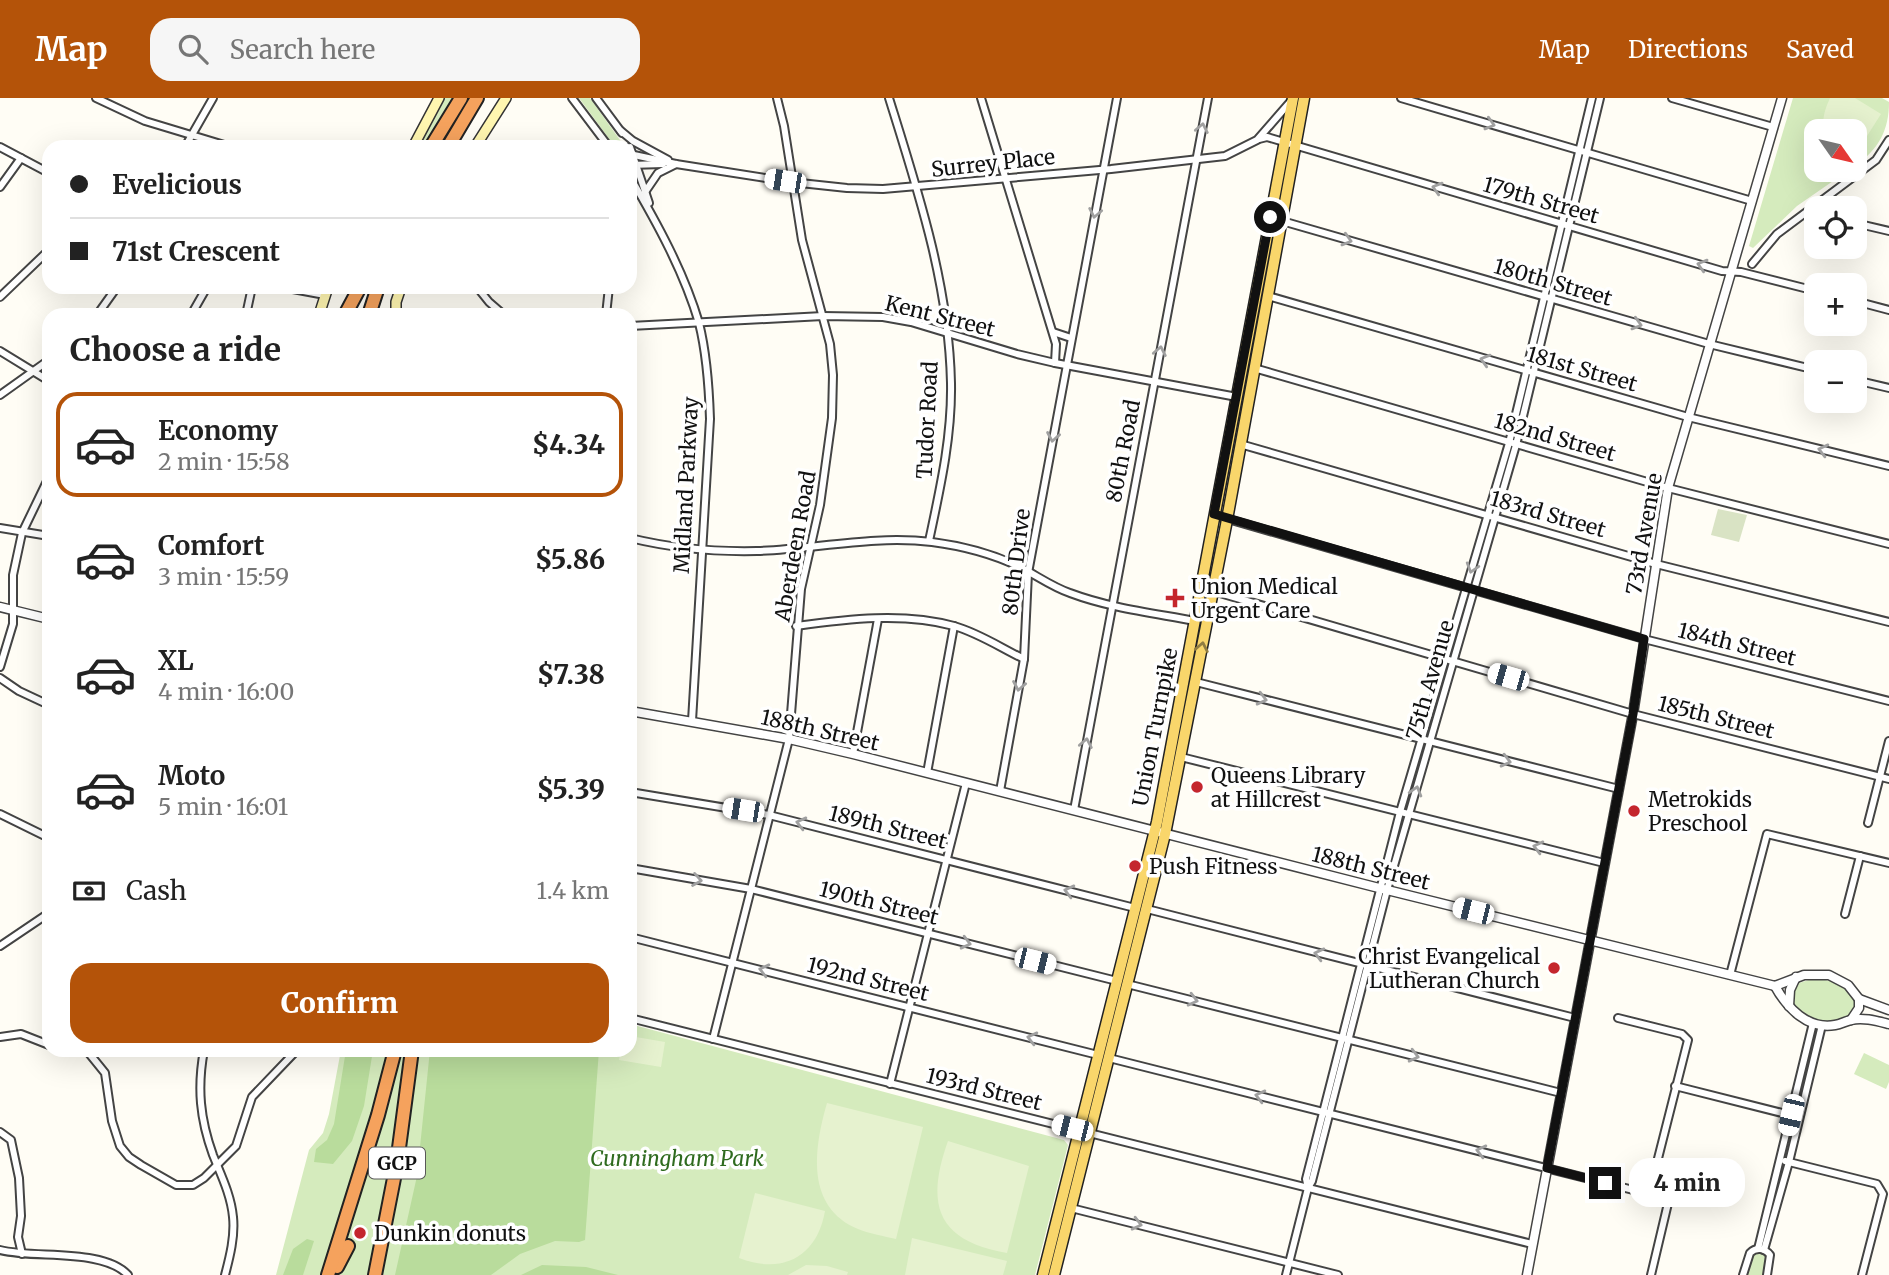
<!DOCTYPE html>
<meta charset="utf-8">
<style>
:root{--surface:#fff;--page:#f6f6f6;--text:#222;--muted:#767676;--line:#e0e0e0;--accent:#b45309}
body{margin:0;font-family:Merriweather,serif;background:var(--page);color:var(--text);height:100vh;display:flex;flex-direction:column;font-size:26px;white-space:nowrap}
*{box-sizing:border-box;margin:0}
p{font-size:23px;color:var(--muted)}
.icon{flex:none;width:38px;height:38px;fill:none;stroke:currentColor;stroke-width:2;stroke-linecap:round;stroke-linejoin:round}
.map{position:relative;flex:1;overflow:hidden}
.sheet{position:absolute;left:42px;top:210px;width:595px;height:749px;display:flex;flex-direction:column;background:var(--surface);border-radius:21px;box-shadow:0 7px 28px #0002}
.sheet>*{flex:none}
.hud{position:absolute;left:42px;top:42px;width:595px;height:154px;border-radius:21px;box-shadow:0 7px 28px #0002;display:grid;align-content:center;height:154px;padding:0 28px;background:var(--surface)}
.needle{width:46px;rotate:124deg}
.tools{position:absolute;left:1804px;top:21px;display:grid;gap:14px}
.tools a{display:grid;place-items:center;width:63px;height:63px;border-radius:14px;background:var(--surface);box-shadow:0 7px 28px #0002;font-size:35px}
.end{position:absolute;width:32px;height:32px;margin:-16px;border:9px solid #111;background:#fff;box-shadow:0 0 0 4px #fff}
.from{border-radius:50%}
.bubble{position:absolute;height:49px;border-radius:21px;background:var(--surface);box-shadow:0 7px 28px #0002;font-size:23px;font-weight:800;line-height:49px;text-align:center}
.car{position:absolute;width:21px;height:42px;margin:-21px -10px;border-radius:9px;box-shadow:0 0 5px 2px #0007;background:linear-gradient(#fff 24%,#345 0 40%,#fff 0 76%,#345 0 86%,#fff 0)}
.hud b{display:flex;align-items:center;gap:24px;height:66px;font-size:26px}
.hud b+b{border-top:2px solid var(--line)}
.hud i{width:18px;height:18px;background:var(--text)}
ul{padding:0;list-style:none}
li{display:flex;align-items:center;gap:21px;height:105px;margin:0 14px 10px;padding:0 14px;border:4px solid transparent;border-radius:21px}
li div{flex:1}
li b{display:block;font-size:26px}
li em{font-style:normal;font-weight:800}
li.current{border-color:var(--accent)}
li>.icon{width:63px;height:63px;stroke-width:1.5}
h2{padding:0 28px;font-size:32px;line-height:84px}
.pay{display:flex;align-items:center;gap:18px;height:77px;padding:0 28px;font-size:26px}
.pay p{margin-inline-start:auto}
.button{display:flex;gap:14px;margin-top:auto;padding:14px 28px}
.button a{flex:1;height:80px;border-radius:21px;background:var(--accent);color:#fff;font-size:28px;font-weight:800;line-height:80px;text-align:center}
header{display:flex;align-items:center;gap:42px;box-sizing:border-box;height:98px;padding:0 35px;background:var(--accent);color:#fff}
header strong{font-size:33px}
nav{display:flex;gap:38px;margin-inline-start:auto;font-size:24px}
.search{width:490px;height:63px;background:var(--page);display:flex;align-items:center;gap:18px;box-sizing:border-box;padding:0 24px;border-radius:21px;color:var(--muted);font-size:26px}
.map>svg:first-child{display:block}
.green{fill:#d5ebbd}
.forest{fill:#b9dc9c}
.cemetery{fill:#d9e3c4}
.pitch{fill:#e6f2cf}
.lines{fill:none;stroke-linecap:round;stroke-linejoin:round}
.minor-casing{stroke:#444;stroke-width:10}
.tertiary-casing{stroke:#444;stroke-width:11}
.secondary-casing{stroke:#333;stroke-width:12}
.primary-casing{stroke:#222;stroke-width:13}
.motorway-casing{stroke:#222;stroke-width:16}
.minor{stroke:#fff;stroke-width:6}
.tertiary{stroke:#fff;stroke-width:8}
.secondary{stroke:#fff6b0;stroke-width:9}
.primary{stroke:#f9d66b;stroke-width:10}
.motorway{stroke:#f5a25d;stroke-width:12}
.oneway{stroke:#a0a0a0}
.oneway2{stroke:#917d42}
.route{stroke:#111;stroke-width:9}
.poi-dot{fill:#c4262e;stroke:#fff;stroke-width:2.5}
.labels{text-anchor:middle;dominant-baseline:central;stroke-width:7;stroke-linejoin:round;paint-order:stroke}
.shield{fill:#fff;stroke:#585858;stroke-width:2}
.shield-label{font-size:19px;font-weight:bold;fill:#111}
.street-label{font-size:21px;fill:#111;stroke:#fff}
.poi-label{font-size:21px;fill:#111;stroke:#fff;text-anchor:start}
.park-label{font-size:21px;font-style:italic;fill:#2f6b1f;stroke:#fff}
</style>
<header>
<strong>Map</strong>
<div class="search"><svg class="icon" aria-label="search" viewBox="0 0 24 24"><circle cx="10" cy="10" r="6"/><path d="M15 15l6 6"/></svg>Search here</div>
<nav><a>Map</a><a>Directions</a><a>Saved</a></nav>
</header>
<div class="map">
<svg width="1889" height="1177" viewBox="0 0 1889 1177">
<rect width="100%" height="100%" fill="#fffdf5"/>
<g class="green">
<path d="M443,0H452L422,49H416Z"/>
<path d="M579,0H590L625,49H615Z"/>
<path d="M1793,0H1882L1889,4C1889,32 1879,51 1855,68V33H1816V72H1849L1797,108L1753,150L1749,148Z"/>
<path d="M1812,881C1835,882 1840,885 1856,901L1855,912C1836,933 1813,924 1794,907L1793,895L1799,885Z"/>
<path d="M630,926L1064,1042L1068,1047L1035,1177H276L309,1052L323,1035L329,1016L341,952H630Z"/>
<path d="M1864,955L1889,967V984L1886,991L1854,976Z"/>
<path d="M1757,1154L1765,1156L1768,1162L1764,1177H1747L1752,1158Z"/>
</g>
<g class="forest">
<path d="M346,952H373L364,1008L352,1043L333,1066L314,1064L316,1051L327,1042L334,1026Z"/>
<path d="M430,952H599L585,1142L579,1144L555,1143L520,1156L491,1177H395L417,1078Z"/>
<path d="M307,1141L314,1143L303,1177H283L293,1151Z"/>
<path d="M542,1167L586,1169L618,1177H521Z"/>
</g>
<path class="cemetery" d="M1718,411L1747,417L1739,444L1711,437Z"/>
<g class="pitch">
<path d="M1830,0H1855L1881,16L1855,57V33H1825C1821,22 1825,11 1830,0Z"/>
<path d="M630,938L665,944L661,969L619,962L621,952H630Z"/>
<path d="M827,1005L923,1029L896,1141C884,1138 870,1136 858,1131C805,1109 814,1050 827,1005Z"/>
<path d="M948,1043L1029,1068L1007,1155C937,1143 925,1107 948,1043Z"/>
<path d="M755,1095L825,1113C817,1159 782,1177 739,1160Z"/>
<path d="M912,1140L1007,1163L1003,1177H905Z"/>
<path d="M806,1167L827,1168L848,1174L847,1177H788Z"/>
</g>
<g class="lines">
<g class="minor-casing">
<g id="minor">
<path d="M96,0L145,23L231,49"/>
<path d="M572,0L609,49"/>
<path d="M596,0L622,35"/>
<path d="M889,0C918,93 949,187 951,285C952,339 940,391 929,443"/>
<path d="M981,0L1056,246L1055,265"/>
<path d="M1401,0L1752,103"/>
<path d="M1672,0L1773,29"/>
<path d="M621,33L633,43L668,62"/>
<path d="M1259,41L1267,39L1722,173L1741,174L1816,193"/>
<path d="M0,49L49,75"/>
<path d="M185,49L213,0"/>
<path d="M630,49L649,105"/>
<path d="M634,57L676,66L791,84L847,90L883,91L1111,71L1225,58L1257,42L1291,3"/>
<path d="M630,67L663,66"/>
<path d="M630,79C657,125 684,174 699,225C707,257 709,289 710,321L692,623"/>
<path d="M0,89L21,60"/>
<path d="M645,94L658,75L676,66"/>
<path d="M1282,123L1709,246L1816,272"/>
<path d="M1855,125L1889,133"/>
<path d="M1752,166L1777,136L1876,62L1889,42"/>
<path d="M282,189L325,197"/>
<path d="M477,189L489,204L504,217"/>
<path d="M1268,198L1688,319L1889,368"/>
<path d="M0,199L49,152"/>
<path d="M1855,203L1889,212"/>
<path d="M97,217L117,189"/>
<path d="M191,217L207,189"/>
<path d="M246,217L252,189"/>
<path d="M606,217L609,189"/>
<path d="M630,228L823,218L883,219L911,224L1017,256L1055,265L1237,299"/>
<path d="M1053,234L1071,240"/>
<path d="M0,253L49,283"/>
<path d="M1254,270L1668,390L1889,446"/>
<path d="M1855,282L1889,290"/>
<path d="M0,297L49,262"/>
<path d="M1240,346L1656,466L1889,524"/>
<path d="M1214,417L1644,541L1889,603"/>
<path d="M0,430L49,438"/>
<path d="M630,440C671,450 714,454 757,453C815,451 873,437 932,444C963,448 990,455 1018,468C1036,477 1052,489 1070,495C1110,510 1153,515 1195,523"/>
<path d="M1213,493L1633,616L1889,681"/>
<path d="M796,528C847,521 904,514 954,528C979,535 1001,550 1024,561"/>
<path d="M0,569L13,526V477L22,435L49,379"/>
<path d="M0,580L19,593L49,607"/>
<path d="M1196,584L1619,691"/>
<path d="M853,656L878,521"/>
<path d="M1181,659L1604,765"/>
<path d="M927,675L954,528"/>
<path d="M1000,693L1024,561L1028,475L1117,0"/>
<path d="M630,694L769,717L1135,810"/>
<path d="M1074,712L1208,0"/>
<path d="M0,716L49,740"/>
<path d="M1868,725L1889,643"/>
<path d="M630,770L751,791L1117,883"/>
<path d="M1147,811L1575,920"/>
<path d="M1845,816L1860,758"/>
<path d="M630,839L1098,957"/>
<path d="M0,848L49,815"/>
<path d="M1730,877L1767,736L1889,765"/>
<path d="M1127,886L1561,995"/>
<path d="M630,920L1532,1146"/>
<path d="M1618,920L1682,936L1688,942L1649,1096"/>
<path d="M0,939L21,936L49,947"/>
<path d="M713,941L789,641L801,491L820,407L832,320L833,277L830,246L802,142L784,28L777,0"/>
<path d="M72,952L88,954L105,975L112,1023L120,1048L129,1059L141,1067L176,1087H193L204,1080L236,1048L252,999L297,952"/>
<path d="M204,952C197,990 200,1021 213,1057C221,1077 231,1097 233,1119C235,1138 230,1158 225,1177"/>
<path d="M1109,960L1669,1101L1651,1177"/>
<path d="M890,986L966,685"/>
<path d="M1675,988L1794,1018"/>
<path d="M0,1034L11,1042L19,1080L21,1118L18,1139L22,1156"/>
<path d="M1785,1063L1877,1086L1883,1096L1862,1177"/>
<path d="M1308,1090L1306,1081L1400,714L1509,345L1592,0"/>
<path d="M1071,1110L1338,1177"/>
<path d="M1758,1151L1813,925"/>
<path d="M0,1152C36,1161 103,1150 128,1177"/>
<path d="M1764,1152L1789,1064L1822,927"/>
<path d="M1286,1177L1308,1090L1312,1083L1387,792L1516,347L1600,0"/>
<path d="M1743,1177L1750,1155C1756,1149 1765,1150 1770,1157L1767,1177"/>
</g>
</g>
<g class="tertiary-casing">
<g id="tertiary">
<path d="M0,509L49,521"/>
<path d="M630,613L789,641L853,656L1375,789L1775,888L1804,877H1829L1848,887L1859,901L1889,912"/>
<path d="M1775,888C1787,910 1808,932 1835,927C1841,926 1846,923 1851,922C1863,919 1877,923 1889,926"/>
<path d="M1789,908L1790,892L1796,879"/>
<path d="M1851,922L1859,910V901"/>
<path d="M1527,1177L1633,616L1668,390L1782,0"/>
</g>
</g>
<g class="secondary-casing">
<g id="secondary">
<path d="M413,49L439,0"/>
<path d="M475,49L506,0"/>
<path d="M319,217L328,189"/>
<path d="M396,217V204L401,189"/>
</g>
</g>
<g class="primary-casing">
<g id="primary">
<path d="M1043,1177L1157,724L1293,0"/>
<path d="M1054,1177L1165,736L1226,427L1304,0"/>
</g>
</g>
<g class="motorway-casing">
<g id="motorway">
<path d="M431,49L461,0"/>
<path d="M448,49L477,0"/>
<path d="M345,217L360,189"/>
<path d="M369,217L378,189"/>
<path d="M337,1169L348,1148"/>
<path d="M328,1177L378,1017L395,952"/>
<path d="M375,1177L397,1065L412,952"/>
</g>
</g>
<use href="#minor" class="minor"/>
<use href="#tertiary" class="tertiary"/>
<use href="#secondary" class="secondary"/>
<use href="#primary" class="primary"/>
<use href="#motorway" class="motorway"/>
</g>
<defs><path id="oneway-chevron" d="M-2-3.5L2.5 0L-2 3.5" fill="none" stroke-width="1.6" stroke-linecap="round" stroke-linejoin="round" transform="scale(1.75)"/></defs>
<g class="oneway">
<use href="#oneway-chevron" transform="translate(1490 26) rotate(16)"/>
<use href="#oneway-chevron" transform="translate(1202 30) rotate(-79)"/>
<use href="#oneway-chevron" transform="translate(1437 90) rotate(-164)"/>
<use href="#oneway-chevron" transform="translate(1095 115) rotate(101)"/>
<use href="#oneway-chevron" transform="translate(1347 142) rotate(16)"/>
<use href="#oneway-chevron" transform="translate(1702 167) rotate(-164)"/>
<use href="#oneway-chevron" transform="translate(1637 226) rotate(16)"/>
<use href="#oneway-chevron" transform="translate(1160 253) rotate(-79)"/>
<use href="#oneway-chevron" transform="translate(1485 262) rotate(-164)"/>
<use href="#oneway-chevron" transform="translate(1053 339) rotate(100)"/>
<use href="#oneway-chevron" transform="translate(1823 352) rotate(-166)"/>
<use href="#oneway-chevron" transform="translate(1472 470) rotate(107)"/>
<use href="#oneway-chevron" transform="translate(1019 588) rotate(100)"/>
<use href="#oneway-chevron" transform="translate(1262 601) rotate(14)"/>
<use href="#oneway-chevron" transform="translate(1086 645) rotate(-79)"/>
<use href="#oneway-chevron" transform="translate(1506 663) rotate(14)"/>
<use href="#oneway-chevron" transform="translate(1416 693) rotate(-74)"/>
<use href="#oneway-chevron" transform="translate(801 725) rotate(-166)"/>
<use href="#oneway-chevron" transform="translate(1538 749) rotate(-166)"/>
<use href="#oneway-chevron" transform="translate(697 782) rotate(10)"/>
<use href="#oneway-chevron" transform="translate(1069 793) rotate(-166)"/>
<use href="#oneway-chevron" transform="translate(966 845) rotate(14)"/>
<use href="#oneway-chevron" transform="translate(1319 856) rotate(-166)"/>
<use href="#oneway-chevron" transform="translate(764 872) rotate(-166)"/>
<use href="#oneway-chevron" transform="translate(1193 902) rotate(14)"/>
<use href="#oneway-chevron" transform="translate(1032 940) rotate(-166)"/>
<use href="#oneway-chevron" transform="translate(1414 958) rotate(14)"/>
<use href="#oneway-chevron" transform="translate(1260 998) rotate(-166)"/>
<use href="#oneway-chevron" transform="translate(1481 1053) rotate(-166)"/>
<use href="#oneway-chevron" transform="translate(1137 1126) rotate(14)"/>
</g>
<use class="oneway2" href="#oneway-chevron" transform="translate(1202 549) rotate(-79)"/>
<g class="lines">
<path class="route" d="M1270,119L1214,416L1644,541L1633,616L1547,1070L1605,1085"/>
</g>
<g class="poi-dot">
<path d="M1171.5 489.5h7v7h7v7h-7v7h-7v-7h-7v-7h7z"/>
<circle cx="1197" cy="689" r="7"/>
<circle cx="1634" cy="713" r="7"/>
<circle cx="1135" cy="768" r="7"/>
<circle cx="1554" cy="870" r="7"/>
<circle cx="360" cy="1135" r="7"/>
</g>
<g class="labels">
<rect class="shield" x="369" y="1049.5" width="56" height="31" rx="5"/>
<g class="shield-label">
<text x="397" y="1065">GCP</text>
</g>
<g class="street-label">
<text transform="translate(993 65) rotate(-6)">Surrey Place</text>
<text transform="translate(1541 102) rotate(16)">179th Street</text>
<text transform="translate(1553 184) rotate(16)">180th Street</text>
<text transform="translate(940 218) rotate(14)">Kent Street</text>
<text transform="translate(1582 271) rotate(16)">181st Street</text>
<text transform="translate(927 322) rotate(-87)">Tudor Road</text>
<text transform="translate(1555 339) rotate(16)">182nd Street</text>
<text transform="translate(1123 353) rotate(-79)">80th Road</text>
<text transform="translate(686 387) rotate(-87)">Midland Parkway</text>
<text transform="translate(1548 416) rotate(16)">183rd Street</text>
<text transform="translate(1644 436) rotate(-80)">73rd Avenue</text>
<text transform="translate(795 448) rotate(-80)">Aberdeen Road</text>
<text transform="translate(1016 464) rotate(-83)">80th Drive</text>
<text transform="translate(1737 546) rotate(14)">184th Street</text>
<text transform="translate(1430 582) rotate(-74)">75th Avenue</text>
<text transform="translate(1716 619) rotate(14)">185th Street</text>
<text transform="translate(1155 629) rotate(-79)">Union Turnpike</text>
<text transform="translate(820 632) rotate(13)">188th Street</text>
<text transform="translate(888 729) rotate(14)">189th Street</text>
<text transform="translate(1371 770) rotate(14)">188th Street</text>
<text transform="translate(879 805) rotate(14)">190th Street</text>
<text transform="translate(868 881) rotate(14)">192nd Street</text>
<text transform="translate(984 991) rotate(14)">193rd Street</text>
</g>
<g class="poi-label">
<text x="1191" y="488">Union Medical<tspan x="1191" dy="24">Urgent Care</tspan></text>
<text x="1211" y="677">Queens Library<tspan x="1211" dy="24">at Hillcrest</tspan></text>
<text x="1648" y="701">Metrokids<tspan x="1648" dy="24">Preschool</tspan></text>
<text x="1149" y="768">Push Fitness</text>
<text x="1540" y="858" text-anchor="end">Christ Evangelical<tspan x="1540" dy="24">Lutheran Church</tspan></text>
<text x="374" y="1135">Dunkin donuts</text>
</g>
<g class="park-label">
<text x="677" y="1060">Cunningham Park</text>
</g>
</g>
</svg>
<div class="tools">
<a><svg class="needle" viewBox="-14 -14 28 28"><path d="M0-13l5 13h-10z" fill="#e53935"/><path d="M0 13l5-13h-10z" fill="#767676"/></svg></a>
<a><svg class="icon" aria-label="locate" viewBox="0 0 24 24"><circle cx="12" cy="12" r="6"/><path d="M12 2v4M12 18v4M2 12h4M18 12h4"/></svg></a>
<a>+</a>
<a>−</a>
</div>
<i class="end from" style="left:1270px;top:119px"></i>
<i class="end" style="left:1605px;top:1085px"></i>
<div class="bubble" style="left:1629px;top:1060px;width:116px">4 min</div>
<i class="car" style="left:785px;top:83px;rotate:279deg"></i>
<i class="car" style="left:1508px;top:579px;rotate:286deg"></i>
<i class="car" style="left:743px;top:712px;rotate:279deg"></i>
<i class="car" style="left:1473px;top:813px;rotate:284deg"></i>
<i class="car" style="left:1035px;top:863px;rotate:104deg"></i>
<i class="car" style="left:1791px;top:1017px;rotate:193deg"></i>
<i class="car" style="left:1072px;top:1030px;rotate:284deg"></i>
<div class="hud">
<b><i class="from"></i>Evelicious</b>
<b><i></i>71st Crescent</b>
</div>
<section class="sheet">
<h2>Choose a ride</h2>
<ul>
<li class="current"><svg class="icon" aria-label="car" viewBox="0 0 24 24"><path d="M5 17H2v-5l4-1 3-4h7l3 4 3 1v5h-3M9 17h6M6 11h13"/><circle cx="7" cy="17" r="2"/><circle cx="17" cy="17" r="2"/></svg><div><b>Economy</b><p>2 min · 15:58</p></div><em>$4.34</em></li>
<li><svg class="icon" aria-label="car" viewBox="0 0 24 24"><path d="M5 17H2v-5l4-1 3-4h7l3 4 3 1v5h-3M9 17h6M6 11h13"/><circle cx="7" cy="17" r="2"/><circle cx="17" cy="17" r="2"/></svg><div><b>Comfort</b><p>3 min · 15:59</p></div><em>$5.86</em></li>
<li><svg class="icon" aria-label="car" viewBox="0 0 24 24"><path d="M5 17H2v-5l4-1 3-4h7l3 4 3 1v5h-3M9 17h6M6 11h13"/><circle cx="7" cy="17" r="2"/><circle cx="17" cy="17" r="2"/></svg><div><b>XL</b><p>4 min · 16:00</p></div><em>$7.38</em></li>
<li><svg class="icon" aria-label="car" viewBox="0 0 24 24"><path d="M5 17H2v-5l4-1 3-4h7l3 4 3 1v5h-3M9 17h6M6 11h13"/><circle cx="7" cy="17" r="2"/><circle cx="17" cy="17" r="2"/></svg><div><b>Moto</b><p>5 min · 16:01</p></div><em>$5.39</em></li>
</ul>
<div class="pay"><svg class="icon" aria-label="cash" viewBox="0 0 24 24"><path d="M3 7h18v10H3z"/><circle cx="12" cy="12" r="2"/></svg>Cash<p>1.4 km</p></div>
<div class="button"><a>Confirm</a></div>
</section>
</div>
